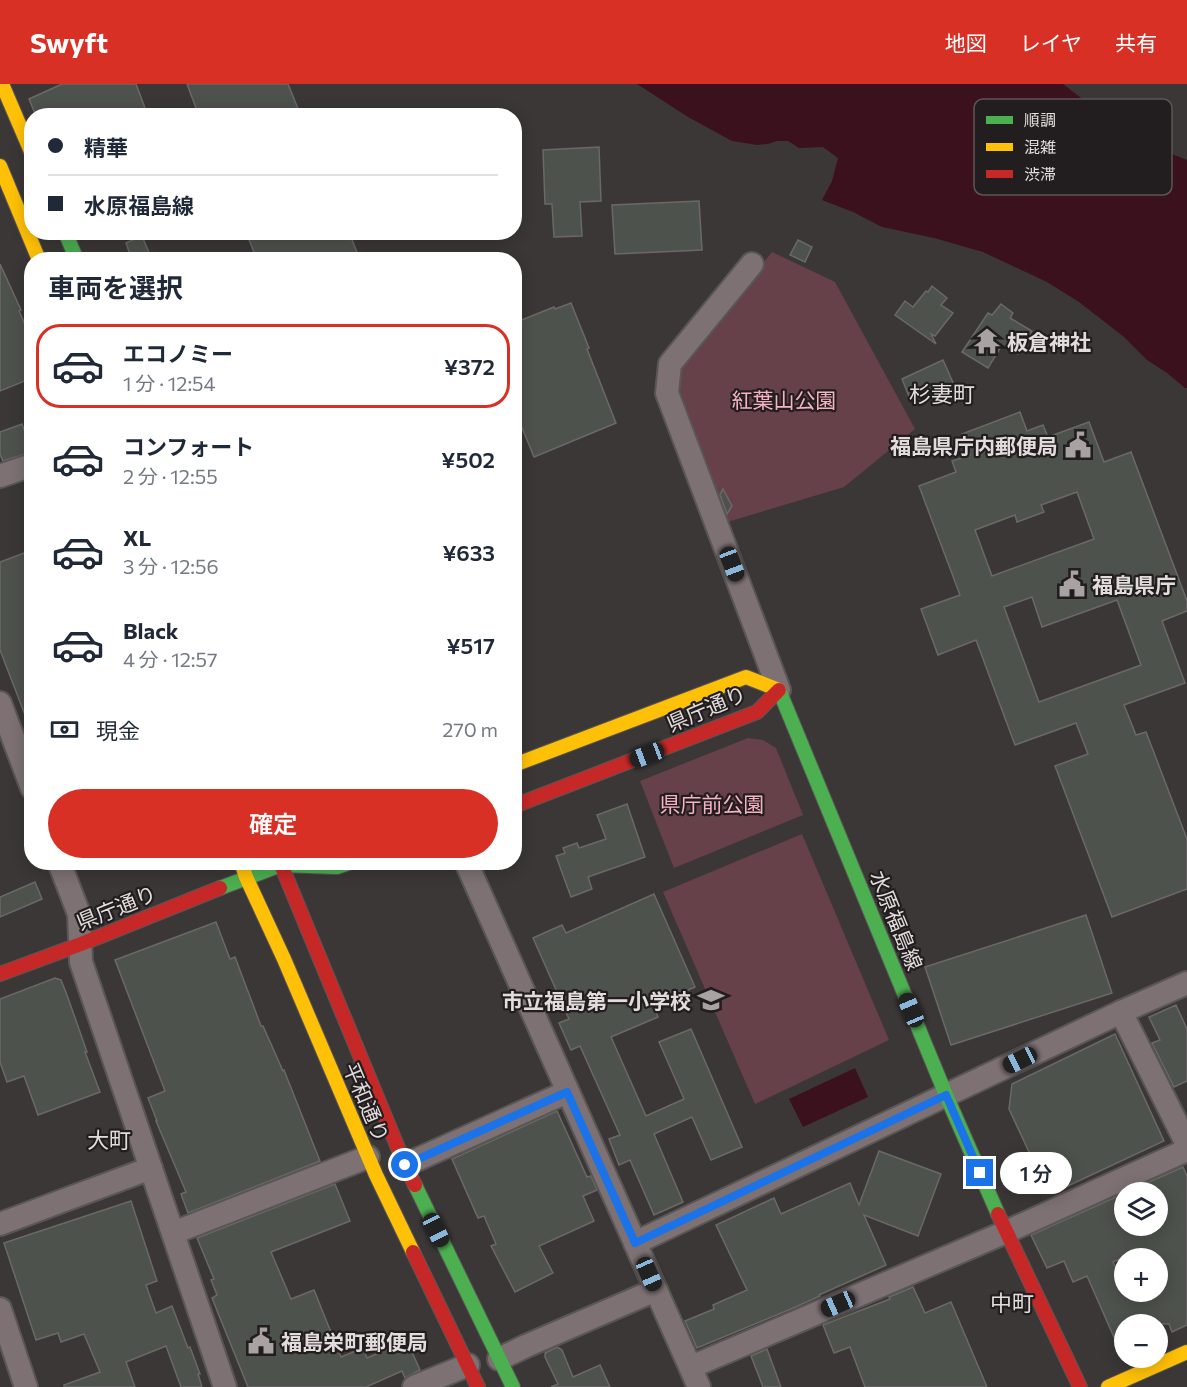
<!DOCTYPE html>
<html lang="ja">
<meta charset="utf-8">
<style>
:root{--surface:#fff;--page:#f2f2f3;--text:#1f2937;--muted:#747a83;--line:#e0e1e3;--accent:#d93025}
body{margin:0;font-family:Commissioner,"Noto Sans JP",sans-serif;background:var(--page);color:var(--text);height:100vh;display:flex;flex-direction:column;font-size:22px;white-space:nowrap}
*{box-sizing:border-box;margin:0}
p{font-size:20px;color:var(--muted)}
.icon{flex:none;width:33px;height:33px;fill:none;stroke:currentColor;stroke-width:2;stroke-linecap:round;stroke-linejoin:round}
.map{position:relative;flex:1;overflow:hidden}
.sheet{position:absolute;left:24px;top:168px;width:498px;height:618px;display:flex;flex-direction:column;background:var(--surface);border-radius:24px;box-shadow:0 3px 15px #0003}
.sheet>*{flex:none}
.guide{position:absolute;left:24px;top:24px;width:498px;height:132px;border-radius:24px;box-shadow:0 3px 15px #0003;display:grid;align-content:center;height:132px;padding:0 24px;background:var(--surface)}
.fabs{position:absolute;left:1114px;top:1098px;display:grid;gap:12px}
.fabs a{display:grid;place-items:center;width:54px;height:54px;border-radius:50%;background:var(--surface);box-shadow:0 3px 15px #0003;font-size:30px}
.end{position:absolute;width:27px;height:27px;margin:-14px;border:8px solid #1a73e8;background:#fff;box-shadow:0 0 0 3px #fff}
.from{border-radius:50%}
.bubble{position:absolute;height:42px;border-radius:21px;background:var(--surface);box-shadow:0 3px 15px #0003;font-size:20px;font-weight:600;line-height:42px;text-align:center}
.car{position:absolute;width:18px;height:36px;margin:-18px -9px;border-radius:8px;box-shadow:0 0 4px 2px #0007;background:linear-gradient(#222 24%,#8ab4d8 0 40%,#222 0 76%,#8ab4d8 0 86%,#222 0)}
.guide b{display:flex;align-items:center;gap:21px;height:57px;font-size:22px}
.guide b+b{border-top:2px solid var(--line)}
.guide i{width:15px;height:15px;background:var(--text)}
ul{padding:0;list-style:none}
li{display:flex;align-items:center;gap:18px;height:84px;margin:0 12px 9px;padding:0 12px;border:3px solid transparent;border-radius:24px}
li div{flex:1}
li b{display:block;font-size:22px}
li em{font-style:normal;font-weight:600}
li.selected{border-color:var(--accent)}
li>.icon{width:54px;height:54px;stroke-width:1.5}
h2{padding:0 24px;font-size:27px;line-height:72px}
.pay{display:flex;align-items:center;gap:15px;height:66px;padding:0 24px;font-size:22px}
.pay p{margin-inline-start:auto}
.button{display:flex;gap:12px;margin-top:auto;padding:12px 24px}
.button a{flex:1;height:69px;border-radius:36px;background:var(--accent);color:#fff;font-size:24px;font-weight:600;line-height:69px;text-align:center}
header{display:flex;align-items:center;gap:36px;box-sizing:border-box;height:84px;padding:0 30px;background:var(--accent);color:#fff}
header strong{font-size:28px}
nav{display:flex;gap:33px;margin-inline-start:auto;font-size:21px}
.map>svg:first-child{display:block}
.green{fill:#66414a}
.water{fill:#3b111e}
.building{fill:#4e524c;stroke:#6a6967;stroke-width:1.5;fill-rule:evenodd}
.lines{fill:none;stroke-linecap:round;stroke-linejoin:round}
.street-casing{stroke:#595656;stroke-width:26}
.fast-casing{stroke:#595656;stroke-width:16}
.slow-casing{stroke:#595656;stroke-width:16}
.jam-casing{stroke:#595656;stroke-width:16}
.street{stroke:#7d7173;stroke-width:22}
.fast{stroke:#4caf50;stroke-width:14}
.slow{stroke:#ffc107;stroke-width:14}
.jam{stroke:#c62828;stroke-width:14}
.route{stroke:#1a73e8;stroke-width:8}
.labels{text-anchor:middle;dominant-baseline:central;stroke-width:4.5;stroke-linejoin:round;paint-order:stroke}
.poi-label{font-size:21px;font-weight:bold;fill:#e3dcdd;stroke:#221d1e;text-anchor:start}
.park-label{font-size:21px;fill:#f7b2c1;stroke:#221d1e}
.street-label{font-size:21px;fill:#e3dcdd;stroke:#221d1e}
.neighbourhood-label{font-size:22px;fill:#e3dcdd;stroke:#221d1e}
.key{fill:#221d1e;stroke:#5c5657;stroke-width:1.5}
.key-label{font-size:16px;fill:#e3dcdd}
</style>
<header>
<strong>Swyft</strong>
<nav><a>地図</a><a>レイヤ</a><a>共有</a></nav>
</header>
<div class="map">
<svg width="1187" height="1303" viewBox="0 0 1187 1303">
<rect width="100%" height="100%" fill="#3c3737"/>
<g class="green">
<path d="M772,168L835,198L915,345L844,403L724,439L676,309L680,284Z"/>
<path d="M748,654L763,656L776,664L803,731L674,784L640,697Z"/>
<path d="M802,750L889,956L755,1020L663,808Z"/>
</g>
<g class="water">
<path d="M637,0H1063L1134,55L1187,76V304H1185L1167,289L1147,276L1124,253L1079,218L1047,198L983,168L934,154L882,143L853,128L822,116L832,97L838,74L823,63L799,64L788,57H777L768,60L757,61L732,57L688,33Z"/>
<path d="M855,984L868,1013L803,1043L789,1015Z"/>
</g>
<g class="building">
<path d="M62,0H136L148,32H36L29,15Z"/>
<path d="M187,0H288L301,32H199Z"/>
<path d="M599,63L601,117L580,118L582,152L554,153L552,120H545L543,66Z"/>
<path d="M699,117L702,166L615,170L612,121Z"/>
<path d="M246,148H349L360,176H257Z"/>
<path d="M142,152L152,176H132L126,159Z"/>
<path d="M798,156L812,163L805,178L790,171Z"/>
<path d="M0,180L21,226L19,227L32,256V294L0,307Z"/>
<path d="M932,202L947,214L941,221L953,229L935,252L931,250L936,260L895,231L905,217L913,223L926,207L928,208Z"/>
<path d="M571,219L589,264L587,265L616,339L534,373L514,324V239L554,223L555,225Z"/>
<path d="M1001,220L1013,229L1010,234L1032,247L1018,270L1002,261L988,284L962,268L988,229L992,231Z"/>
<path d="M943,276L955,303L938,310L935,305L910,315L902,295Z"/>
<path d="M1020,328L1027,347L1043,341L1048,353L1089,338L1104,378L1131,368L1187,517V527L1162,537L1185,599L1124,621L1136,651L1146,648L1187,755V805L1112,833L1055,682L1088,670L1076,639L1015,661L976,556L938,571L921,525L960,511L919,402L956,388L952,377L970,371L962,350ZM1077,408L1094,455L992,492L975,446L1015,431L1017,438L1044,428L1041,421ZM1032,513L1042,543L1117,516L1141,581L1039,618L1004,523Z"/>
<path d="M22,340L32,368L3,377L0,370V348Z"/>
<path d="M723,405L732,422L727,430L720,411Z"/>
<path d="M32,466V643L30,644L0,566V478Z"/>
<path d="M627,720L645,773L588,793L592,805L571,813L556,772L565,769L563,764L577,759L579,764L606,755L597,731Z"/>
<path d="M35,798L42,815L0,833V813Z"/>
<path d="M654,810L695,903L653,921L658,933L611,953L646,1032L684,1015L659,958L691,945L742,1063L711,1076L692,1033L654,1050L683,1118L654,1131L630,1076L619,1081L609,1055L620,1051L580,962L571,966L559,939L569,935L533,854L562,841L566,849Z"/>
<path d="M1086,831L1112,909L951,961L925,883Z"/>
<path d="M216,838L230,875L235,873L261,942H263L283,987L284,986L320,1077L188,1129L181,1110L186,1108L156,1037H157L148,1014L165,1007L115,876Z"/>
<path d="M55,894L61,896L67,911L87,968H85L100,1008L38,1031L24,992L7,998L0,978V915Z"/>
<path d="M1176,921L1187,945V997L1174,1003L1152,959L1160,956L1149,933Z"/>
<path d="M1115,950L1164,1057L1055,1108L1048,1093L1042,1096L1009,1025L1012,1000Z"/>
<path d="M557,1027L587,1093L591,1092L597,1106L583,1112L594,1137L539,1162L553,1189L515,1208L491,1162L496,1160L484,1132L478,1134L452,1075Z"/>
<path d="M879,1067L941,1090L918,1152L864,1131L886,1181L819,1211L820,1212L791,1225L697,1264L685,1237L714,1225L713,1221L747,1206L716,1141L774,1114L781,1130L850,1099L859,1121Z"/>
<path d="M1183,1083L1187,1092V1241L1172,1248L1169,1240H1125V1275L1124,1276L1087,1192L1073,1198L1064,1177L1047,1184L1031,1151L1125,1109V1142H1158V1108H1126ZM1140,1166L1144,1174H1158V1208H1125V1205L1113,1178Z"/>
<path d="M335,1100L350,1137L271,1168L291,1215L314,1206L341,1273L363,1264L367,1274L407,1257L420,1286L405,1294L402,1287L366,1303H248L212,1214L217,1211L211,1196L214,1195L197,1154Z"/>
<path d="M131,1117L157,1197L146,1201L156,1229L172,1222L188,1264L190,1263L200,1290H198L202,1303H181L166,1262L126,1278L135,1303H64V1301L100,1288L84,1250L61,1258L58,1249L36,1256L4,1159Z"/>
<path d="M913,1203L925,1229L951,1218L987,1303H865L850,1263L834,1269L823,1241L890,1215L889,1213Z"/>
<path d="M557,1263L562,1266L573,1293L600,1281L610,1303H551L558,1300L545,1273V1269Z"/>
<path d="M767,1265L781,1303H763L751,1272Z"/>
</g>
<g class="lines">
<g class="street-casing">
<g id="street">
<path d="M752,180L670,280L667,309L779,606"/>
<path d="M0,392L32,381"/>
<path d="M0,619L32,704"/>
<path d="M59,778L79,830L81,878L225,1303"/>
<path d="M466,778L699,1303"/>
<path d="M1121,928L1187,1060"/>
<path d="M405,1081L567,1008"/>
<path d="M0,1140L151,1084"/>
<path d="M173,1149L368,1073"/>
<path d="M635,1159L1121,928L1187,899"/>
<path d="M0,1225L26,1303"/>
<path d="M499,1275L526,1262L656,1206"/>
<path d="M691,1283L1006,1148L1187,1066"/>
<path d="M414,1303L468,1281"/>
</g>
</g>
<g class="fast-casing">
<g id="fast">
<path d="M65,148L77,176"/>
<path d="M779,606L946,1011L998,1130"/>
<path d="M220,804L281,781L337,783L352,778"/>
<path d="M415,1101L513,1303"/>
</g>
</g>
<g class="slow-casing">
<g id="slow">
<path d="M2,0L32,70"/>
<path d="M0,82L39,176"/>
<path d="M514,681L746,593L779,606"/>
<path d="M241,778L246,793L284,875L376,1091L413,1168"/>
<path d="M1108,1303L1187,1268"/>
</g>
</g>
<g class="jam-casing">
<g id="jam">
<path d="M514,722L757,628L779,606"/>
<path d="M280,778L405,1081L415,1101"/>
<path d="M0,890L81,860L220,804"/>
<path d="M998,1130L1080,1303"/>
<path d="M413,1168L478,1303"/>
</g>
</g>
<use href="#street" class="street"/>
<use href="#fast" class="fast"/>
<use href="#slow" class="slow"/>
<use href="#jam" class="jam"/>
</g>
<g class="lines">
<path class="route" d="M405,1081L567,1008L635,1159L946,1011L980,1089"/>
</g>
<defs>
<g id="temple-bare" transform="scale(2.07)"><path d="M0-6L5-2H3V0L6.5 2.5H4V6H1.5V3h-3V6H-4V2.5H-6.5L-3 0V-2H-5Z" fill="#a9a2a3" stroke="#221d1e" stroke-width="2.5" paint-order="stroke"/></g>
<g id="civic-bare" transform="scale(2.07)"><path d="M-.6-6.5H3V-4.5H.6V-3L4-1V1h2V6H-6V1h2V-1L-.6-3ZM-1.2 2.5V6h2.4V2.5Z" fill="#a9a2a3" stroke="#221d1e" stroke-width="2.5" paint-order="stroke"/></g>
<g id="school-bare" transform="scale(2.07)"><path d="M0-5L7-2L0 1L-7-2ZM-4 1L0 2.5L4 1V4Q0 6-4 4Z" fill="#a9a2a3" stroke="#221d1e" stroke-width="2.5" paint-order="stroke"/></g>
</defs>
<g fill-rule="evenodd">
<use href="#temple-bare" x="987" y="257"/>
<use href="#civic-bare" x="1078" y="361"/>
<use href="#civic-bare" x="1072" y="500"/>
<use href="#school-bare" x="711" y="916"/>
<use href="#civic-bare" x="261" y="1257"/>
</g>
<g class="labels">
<g class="poi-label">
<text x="1007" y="257">板倉神社</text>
<text x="1058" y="361" text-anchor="end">福島県庁内郵便局</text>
<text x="1092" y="500">福島県庁</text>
<text x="691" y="916" text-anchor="end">市立福島第一小学校</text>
<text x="281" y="1257">福島栄町郵便局</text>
</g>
<g class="park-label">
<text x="784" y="315">紅葉山公園</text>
<text x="712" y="719">県庁前公園</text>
</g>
<g class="street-label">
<text transform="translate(706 624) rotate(-23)">県庁通り</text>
<text transform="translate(116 823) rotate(-22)">県庁通り</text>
<text transform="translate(897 836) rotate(68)">水原福島線</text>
<text transform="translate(367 1018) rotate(67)">平和通り</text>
</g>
<g class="neighbourhood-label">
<text x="942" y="309">杉妻町</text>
<text x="109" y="1055">大町</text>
<text x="1012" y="1218">中町</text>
</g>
</g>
<rect x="974" y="15" width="198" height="96" rx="9" class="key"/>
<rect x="986" y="32" width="27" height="8" fill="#4caf50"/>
<rect x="986" y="59" width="27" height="8" fill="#ffc107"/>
<rect x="986" y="86" width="27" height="8" fill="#c62828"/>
<g class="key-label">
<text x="1024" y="42">順調</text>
<text x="1024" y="69">混雑</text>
<text x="1024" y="96">渋滞</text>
</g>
</svg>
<div class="fabs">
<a><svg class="icon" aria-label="layers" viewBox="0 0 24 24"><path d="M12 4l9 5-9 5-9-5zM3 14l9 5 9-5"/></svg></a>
<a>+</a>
<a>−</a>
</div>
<i class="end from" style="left:405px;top:1081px"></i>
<i class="end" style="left:980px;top:1089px"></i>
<div class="bubble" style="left:1000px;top:1068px;width:72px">1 分</div>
<i class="car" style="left:732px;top:480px;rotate:159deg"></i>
<i class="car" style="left:647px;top:671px;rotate:249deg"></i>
<i class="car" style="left:911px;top:926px;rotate:337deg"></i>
<i class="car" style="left:1020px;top:976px;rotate:244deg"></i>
<i class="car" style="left:436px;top:1146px;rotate:154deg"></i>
<i class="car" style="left:649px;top:1190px;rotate:156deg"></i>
<i class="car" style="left:838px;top:1220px;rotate:246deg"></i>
<div class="guide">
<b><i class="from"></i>精華</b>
<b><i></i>水原福島線</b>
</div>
<section class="sheet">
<h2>車両を選択</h2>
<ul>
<li class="selected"><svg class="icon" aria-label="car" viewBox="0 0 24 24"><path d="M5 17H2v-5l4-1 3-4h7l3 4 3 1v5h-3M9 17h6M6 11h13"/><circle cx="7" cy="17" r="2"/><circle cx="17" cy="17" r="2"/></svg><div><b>エコノミー</b><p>1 分 · 12:54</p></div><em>¥372</em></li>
<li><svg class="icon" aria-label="car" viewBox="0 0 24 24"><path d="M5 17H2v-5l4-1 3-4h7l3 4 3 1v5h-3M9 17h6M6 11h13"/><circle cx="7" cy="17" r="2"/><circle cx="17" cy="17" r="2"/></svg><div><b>コンフォート</b><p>2 分 · 12:55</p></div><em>¥502</em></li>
<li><svg class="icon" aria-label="car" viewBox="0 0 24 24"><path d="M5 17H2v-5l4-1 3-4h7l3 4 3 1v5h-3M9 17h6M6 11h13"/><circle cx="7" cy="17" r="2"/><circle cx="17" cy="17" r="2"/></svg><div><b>XL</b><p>3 分 · 12:56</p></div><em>¥633</em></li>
<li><svg class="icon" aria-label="car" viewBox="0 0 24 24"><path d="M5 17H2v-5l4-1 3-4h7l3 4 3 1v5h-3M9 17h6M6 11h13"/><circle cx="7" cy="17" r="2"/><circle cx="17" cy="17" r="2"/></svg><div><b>Black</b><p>4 分 · 12:57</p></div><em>¥517</em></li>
</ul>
<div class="pay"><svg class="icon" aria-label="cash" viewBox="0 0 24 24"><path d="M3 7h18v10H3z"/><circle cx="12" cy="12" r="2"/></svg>現金<p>270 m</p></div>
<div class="button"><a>確定</a></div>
</section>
</div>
